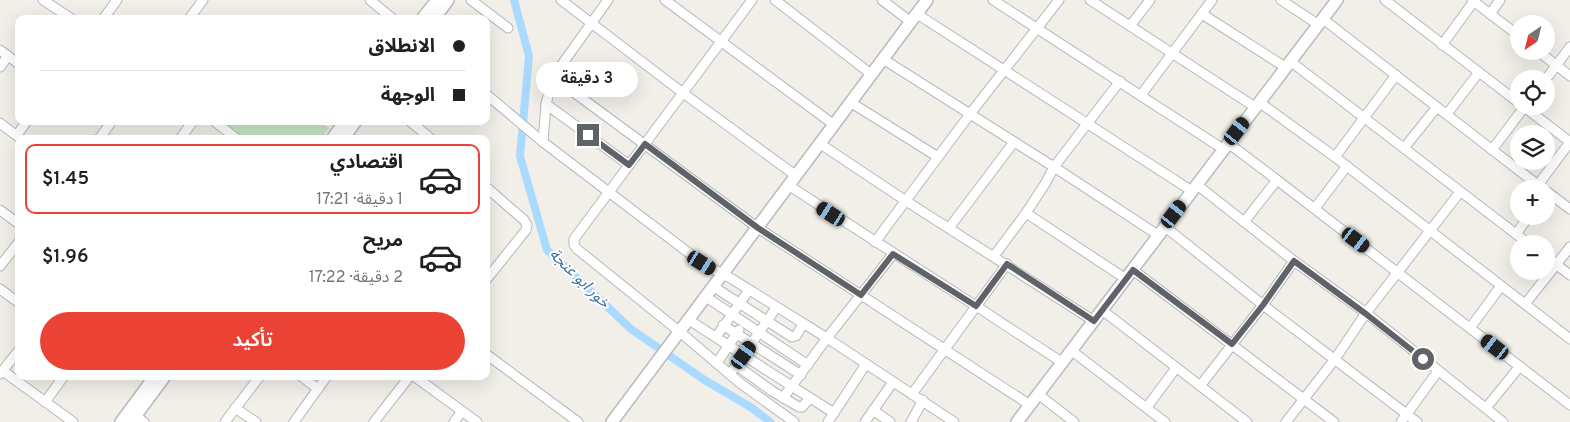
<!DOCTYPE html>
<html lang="ar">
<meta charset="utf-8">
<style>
:root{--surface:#fff;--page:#f6f6f6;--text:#202124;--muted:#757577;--line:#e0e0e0;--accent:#ea4335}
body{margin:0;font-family:Overpass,"Noto Sans Arabic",sans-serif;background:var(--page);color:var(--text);direction:rtl;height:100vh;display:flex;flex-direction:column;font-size:19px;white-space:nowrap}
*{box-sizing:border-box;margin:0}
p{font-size:16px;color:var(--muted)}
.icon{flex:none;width:28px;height:28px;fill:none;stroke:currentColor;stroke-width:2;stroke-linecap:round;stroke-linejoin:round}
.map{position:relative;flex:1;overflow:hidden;direction:ltr}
.side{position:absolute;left:15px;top:135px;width:475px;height:245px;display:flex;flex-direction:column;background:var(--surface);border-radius:10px;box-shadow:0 5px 20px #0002;direction:rtl}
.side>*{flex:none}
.guide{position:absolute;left:15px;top:15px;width:475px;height:110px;border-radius:10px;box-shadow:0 5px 20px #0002;direction:rtl;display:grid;align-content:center;height:110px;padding:0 25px;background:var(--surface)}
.needle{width:32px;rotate:215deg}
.tools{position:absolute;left:1510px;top:15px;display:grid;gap:10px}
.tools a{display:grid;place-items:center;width:45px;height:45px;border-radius:50%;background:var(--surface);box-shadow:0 5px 20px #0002;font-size:25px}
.end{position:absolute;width:22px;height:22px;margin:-11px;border:6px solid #5f6368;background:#fff;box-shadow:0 0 0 2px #fff}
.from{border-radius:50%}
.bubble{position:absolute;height:35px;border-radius:18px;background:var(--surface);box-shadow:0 5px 20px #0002;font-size:16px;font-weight:600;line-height:35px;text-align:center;direction:rtl}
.car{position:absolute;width:15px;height:30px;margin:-15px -8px;border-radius:6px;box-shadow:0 0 4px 1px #0007;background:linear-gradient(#222 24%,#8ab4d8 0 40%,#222 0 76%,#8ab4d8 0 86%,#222 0)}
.guide b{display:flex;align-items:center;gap:18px;height:48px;font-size:19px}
.guide b+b{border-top:1px solid var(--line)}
.guide i{width:12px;height:12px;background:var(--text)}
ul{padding:9px 0 0;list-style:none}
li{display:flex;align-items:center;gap:15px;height:70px;margin:0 10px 8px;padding:0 15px;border:2px solid transparent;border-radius:10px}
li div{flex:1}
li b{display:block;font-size:19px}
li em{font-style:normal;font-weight:600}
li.on{border-color:var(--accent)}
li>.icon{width:45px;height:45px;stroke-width:1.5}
.button{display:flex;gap:10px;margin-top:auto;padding:10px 25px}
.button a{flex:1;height:58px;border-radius:30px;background:var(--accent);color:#fff;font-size:20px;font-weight:600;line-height:58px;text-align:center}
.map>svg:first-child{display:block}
.green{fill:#c5e8c5}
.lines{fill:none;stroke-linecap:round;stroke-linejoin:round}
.canal{stroke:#aadaff;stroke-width:8}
.street-casing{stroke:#b5b8bc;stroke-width:11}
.secondary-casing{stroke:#b6babf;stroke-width:14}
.street{stroke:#fff;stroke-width:9}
.secondary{stroke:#fff;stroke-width:11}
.route{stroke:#5f6368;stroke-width:6}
.labels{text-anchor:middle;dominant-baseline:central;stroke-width:4;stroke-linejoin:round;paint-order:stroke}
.water-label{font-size:16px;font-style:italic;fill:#4174aa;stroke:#fff}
</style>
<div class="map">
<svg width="1570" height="422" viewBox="0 0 1570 422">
<rect width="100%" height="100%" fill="#f1efe8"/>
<path class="green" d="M222,121H320L329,128L321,139H245Z"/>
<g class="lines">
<path class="canal" d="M514,0L529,56L520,156L547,250L631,329L703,379L752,408L770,422"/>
<g class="street-casing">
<g id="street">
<path d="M43,0L72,19"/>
<path d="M370,0L393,19"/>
<path d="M471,0L508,28"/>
<path d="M561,0L683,93L795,175"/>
<path d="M665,0L833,124"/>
<path d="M752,0L574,239V245L577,249L680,332L740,383L794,422"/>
<path d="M775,0L871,74"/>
<path d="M882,0L911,22"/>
<path d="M993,0L1223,149"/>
<path d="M1090,0L1255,107"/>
<path d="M1281,0L1319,25"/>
<path d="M1385,0L1519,103"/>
<path d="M1472,0L1519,36"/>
<path d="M917,14L1192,191"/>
<path d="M1202,14L1285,67"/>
<path d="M1490,14L1500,0"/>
<path d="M103,19L117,0"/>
<path d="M189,19L203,0"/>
<path d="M1323,19L1543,189"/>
<path d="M1130,26L1150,0"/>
<path d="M1442,45L1474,1"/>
<path d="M0,50L19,64"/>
<path d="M1538,51L1570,76"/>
<path d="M883,59L1054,167L1158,235"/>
<path d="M1290,61L1529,244"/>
<path d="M0,67L8,56"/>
<path d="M553,77L758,228L1030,405"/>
<path d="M1546,79L1570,47"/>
<path d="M486,94L543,142L702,263L732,279L827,338L954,422"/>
<path d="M1141,95L1212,0"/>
<path d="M850,102L938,157"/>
<path d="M1259,102L1335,157L1570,339"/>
<path d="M546,104L629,165"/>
<path d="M1523,106L1570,142"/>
<path d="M1447,114L1479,72"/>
<path d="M214,121L237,139"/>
<path d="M410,121L431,139"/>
<path d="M0,123L21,139"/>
<path d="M17,135L27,121"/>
<path d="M99,139L112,121"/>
<path d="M180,139L193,121"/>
<path d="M543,142L546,104L553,77L608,0"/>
<path d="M819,143L906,201L1094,321"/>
<path d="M1228,143L1277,180L1570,405"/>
<path d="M1404,148L1437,107"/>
<path d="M1492,150L1525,106"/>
<path d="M1335,157L1396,75"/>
<path d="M1196,184L1294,261L1366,313L1503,422"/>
<path d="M788,185L976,306L1063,363"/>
<path d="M1538,185L1570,142"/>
<path d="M486,187L524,220L527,225L526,230L486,280"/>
<path d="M1546,191L1570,209"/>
<path d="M1315,208L1347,166"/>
<path d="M0,210L19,224"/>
<path d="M1026,213L1126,279"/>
<path d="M1244,222L1277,180"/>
<path d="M1164,226L1263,305L1417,422"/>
<path d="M949,228L1014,142"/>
<path d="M1516,234L1529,216"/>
<path d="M875,242L970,114L1059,0"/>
<path d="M994,256L1026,213L1045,184L1054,167L1120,81"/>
<path d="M1546,257L1570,275"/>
<path d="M0,266L19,242"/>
<path d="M1133,270L1334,422"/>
<path d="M714,287L792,337L796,336L803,324"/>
<path d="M0,289L19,303"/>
<path d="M706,297L808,365"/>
<path d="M1525,304L1570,247"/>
<path d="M1102,310L1247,422"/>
<path d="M689,320L768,371L834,413"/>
<path d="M723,325L801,375"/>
<path d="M1470,328L1501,286"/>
<path d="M716,337L749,290"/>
<path d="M1072,351L1165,422"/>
<path d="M486,354L578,422"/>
<path d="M717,363L739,330"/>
<path d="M736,365L772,391L799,407H802L810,398"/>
<path d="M733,370L776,308"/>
<path d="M3,371L73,422"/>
<path d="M0,374L19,350"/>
<path d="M301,376L318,389"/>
<path d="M414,376L477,422"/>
<path d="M1200,386L1263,305L1294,261"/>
<path d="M912,394L1007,264"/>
<path d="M1038,394L1074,422"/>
<path d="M783,398L827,338L893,254"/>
<path d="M45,402L64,376"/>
<path d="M1147,407L1176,368"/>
<path d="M235,408L256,422"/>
<path d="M1486,408L1520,366"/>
<path d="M873,410L890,422"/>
<path d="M136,416L144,422"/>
<path d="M225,422L260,376"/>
<path d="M294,422L327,376"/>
<path d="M374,422L410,376"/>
<path d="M454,422L462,411"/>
<path d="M828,422L866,364"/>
<path d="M865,422L893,382"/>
<path d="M911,422L923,400"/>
<path d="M1286,422L1335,359L1366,313L1460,192"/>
<path d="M1401,422L1438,371"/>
</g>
</g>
<g class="secondary-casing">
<g id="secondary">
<path d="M422,19L437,0"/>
<path d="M434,19L448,0"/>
<path d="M332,139L345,121"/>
<path d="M343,139L356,121"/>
<path d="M121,422L155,376"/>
<path d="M131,422L165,376"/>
<path d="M612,422L927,0"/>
<path d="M1017,422L1337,0"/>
</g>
</g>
<use href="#street" class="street"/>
<use href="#secondary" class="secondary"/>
</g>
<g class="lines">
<path class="route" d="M588,135L629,165L645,144L758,228L861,295L893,254L976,306L1007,264L1094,321L1133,270L1232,344L1263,305L1294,261L1366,314L1423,359"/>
</g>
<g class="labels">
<g class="water-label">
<text transform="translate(579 279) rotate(44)">خور ابو عنجة</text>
</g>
</g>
</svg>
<div class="tools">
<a><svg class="needle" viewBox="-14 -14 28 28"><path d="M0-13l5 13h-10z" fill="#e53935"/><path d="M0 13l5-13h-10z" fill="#757577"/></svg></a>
<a><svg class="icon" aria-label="locate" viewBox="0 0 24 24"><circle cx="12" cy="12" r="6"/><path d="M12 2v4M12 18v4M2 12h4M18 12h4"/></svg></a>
<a><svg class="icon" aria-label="layers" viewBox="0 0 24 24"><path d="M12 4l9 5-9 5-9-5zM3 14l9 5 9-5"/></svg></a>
<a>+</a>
<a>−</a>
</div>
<i class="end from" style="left:1423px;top:359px"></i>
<i class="end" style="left:588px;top:135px"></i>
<div class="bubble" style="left:536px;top:62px;width:102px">3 دقيقة</div>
<i class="car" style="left:1237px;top:131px;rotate:37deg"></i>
<i class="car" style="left:831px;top:214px;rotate:303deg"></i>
<i class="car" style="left:1174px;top:214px;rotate:37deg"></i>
<i class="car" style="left:1356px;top:240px;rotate:127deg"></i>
<i class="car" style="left:702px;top:263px;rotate:122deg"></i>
<i class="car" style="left:1495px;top:347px;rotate:307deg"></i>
<i class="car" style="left:744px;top:355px;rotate:36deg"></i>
<div class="guide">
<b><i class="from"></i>الانطلاق</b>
<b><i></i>الوجهة</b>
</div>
<section class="side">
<ul>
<li class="on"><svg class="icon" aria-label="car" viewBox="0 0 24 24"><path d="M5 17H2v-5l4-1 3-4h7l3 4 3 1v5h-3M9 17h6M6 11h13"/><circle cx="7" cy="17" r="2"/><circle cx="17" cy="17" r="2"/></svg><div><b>اقتصادي</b><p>1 دقيقة · 17:21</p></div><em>$1.45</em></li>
<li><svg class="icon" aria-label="car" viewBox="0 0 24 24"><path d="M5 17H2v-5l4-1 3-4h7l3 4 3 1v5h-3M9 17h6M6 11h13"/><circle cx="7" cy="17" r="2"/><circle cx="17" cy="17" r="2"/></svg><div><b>مريح</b><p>2 دقيقة · 17:22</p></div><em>$1.96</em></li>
</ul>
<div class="button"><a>تأكيد</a></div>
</section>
</div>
